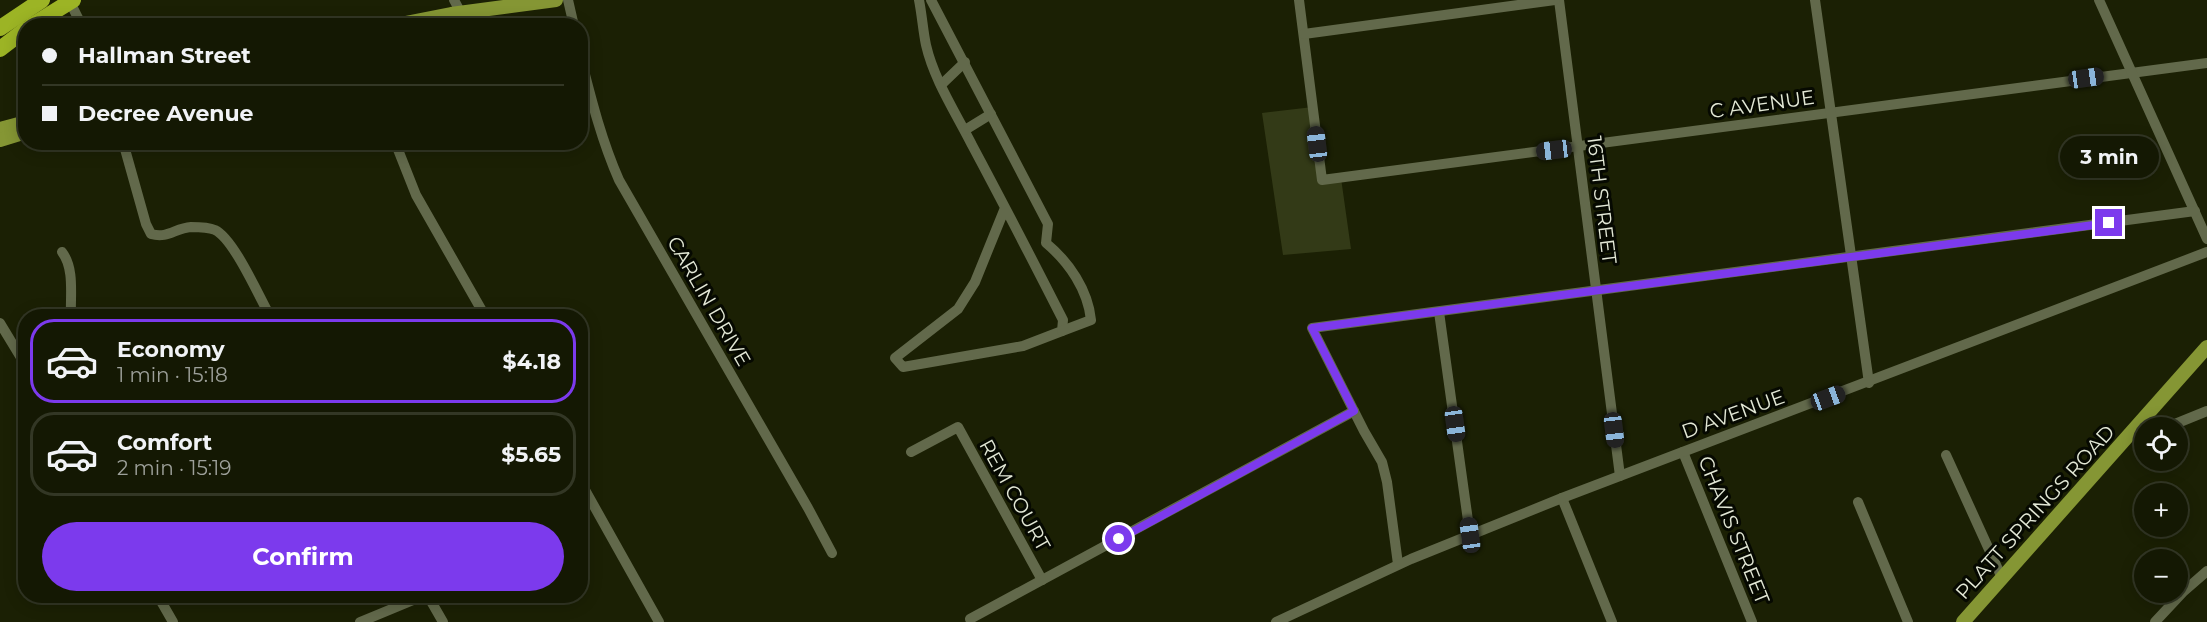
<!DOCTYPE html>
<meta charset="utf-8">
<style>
:root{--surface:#141803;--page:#212512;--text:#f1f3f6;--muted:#9da09a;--line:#333725;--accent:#7c3aed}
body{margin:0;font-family:Montserrat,sans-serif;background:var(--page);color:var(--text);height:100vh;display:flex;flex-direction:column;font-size:22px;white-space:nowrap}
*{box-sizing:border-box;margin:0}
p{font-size:20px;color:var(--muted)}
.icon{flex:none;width:33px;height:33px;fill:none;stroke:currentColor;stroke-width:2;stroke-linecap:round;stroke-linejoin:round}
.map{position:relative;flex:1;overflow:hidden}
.sheet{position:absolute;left:18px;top:309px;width:570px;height:294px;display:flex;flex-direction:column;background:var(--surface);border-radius:24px;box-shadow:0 3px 15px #0003,0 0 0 2px var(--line)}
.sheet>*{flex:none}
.banner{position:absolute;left:18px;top:18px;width:570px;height:132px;border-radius:24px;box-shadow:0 3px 15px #0003,0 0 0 2px var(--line);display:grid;align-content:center;height:132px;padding:0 24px;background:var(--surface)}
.tools{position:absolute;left:2134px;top:417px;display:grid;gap:12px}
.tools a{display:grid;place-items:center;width:54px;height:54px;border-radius:50%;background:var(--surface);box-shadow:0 3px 15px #0003,0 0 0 2px var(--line);font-size:30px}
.end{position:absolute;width:27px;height:27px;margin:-14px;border:8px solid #7c3aed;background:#fff;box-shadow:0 0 0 3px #fff}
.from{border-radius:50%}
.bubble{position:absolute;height:42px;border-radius:21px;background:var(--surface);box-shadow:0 3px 15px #0003,0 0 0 2px var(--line);font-size:20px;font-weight:700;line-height:42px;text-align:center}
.car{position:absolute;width:18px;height:36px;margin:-18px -9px;border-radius:8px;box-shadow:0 0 4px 2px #0007;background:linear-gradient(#222 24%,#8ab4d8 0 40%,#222 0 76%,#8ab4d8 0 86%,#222 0)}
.banner b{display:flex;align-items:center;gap:21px;height:57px;font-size:22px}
.banner b+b{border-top:2px solid var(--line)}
.banner i{width:15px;height:15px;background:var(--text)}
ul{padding:10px 0 0;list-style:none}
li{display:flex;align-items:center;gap:18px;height:84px;margin:0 12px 9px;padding:0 12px;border:3px solid var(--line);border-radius:24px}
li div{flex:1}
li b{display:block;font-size:22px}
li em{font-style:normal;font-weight:700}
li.active{border-color:var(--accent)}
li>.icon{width:54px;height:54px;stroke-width:1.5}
.action{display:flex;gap:12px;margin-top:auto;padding:12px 24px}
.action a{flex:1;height:69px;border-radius:36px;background:var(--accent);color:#fff;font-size:24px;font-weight:700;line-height:69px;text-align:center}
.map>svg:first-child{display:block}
.green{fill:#333a17}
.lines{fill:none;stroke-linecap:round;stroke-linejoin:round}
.minor{stroke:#62694b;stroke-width:10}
.major{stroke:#859634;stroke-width:14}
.highway{stroke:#9cb425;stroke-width:16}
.route{stroke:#7c3aed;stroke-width:8}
.labels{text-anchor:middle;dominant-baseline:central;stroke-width:6;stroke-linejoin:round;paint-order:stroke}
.street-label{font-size:20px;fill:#e3e8d6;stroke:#060901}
</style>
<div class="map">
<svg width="2207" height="622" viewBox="0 0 2207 622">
<rect width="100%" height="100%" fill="#1b2004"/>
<path class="green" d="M1313,107L1322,180L1341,178L1351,249L1283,255L1262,113Z"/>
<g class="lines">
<g class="minor">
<path d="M69,0L82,26"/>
<path d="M454,0L461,13"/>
<path d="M568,0L574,26"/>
<path d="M919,0C922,15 923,31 926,45C934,80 956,113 972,145C1003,203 1033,261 1063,320L1062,331L1023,346L903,367L895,358L958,309L975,282L1005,208"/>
<path d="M931,0L1048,224L1046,243C1069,262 1088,290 1091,320L1062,331"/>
<path d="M1299,0L1322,180L2207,63"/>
<path d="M1559,0L1620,476"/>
<path d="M1815,0L1869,383"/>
<path d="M2099,0L2207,239"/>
<path d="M1304,34L1555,0"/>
<path d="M580,55C591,98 601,139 619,180L808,508L832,553"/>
<path d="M941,85L965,62"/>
<path d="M965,130L991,114"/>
<path d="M123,142L146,224L151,234C168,239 175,228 191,227C198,227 208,227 215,230C234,239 259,297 270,316"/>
<path d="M395,142L416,195L485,316"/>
<path d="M62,252C75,269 70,296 71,316"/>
<path d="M1439,312L1470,535"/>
<path d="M0,323L26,366"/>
<path d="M2175,424L2207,411"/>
<path d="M911,452L958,427L1042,580"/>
<path d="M1683,452L1752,622"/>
<path d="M1946,455L2002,578"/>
<path d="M580,481L659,622"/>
<path d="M1562,498L1612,622"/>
<path d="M1858,502L1908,622"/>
<path d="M1398,564L1387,482L1382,462L1364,431L1312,328L2195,211"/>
<path d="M158,596L173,622"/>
<path d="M428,596L443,622"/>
<path d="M970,619L1354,411"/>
<path d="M360,622L423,596"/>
<path d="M1276,622L1411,559L1562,498L2207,252"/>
<path d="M2155,622L2183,592L2207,571"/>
</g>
<g class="major">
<path d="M390,26L451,14L556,0"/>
<path d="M0,129L26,122"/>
<path d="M0,140L26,132"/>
<path d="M1963,622L2207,347"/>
</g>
<g class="highway">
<path d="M31,26L73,0"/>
<path d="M0,28L42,0"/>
<path d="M0,49L26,29"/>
</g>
</g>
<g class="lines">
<path class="route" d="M1119,539L1354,411L1312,328L2109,223"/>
</g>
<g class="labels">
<g class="street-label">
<text transform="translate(1762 104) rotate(-8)">C AVENUE</text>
<text transform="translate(1602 200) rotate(83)">16TH STREET</text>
<text transform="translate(709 301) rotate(60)">CARLIN DRIVE</text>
<text transform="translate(1733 414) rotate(-20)">D AVENUE</text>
<text transform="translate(1015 495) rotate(61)">REM COURT</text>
<text transform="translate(2035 512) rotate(-48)">PLATT SPRINGS ROAD</text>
<text transform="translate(1734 530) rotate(68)">CHAVIS STREET</text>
</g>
</g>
</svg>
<div class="tools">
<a><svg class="icon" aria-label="locate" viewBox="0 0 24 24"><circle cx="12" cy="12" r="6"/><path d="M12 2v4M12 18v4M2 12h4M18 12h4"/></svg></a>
<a>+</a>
<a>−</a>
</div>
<i class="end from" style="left:1119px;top:539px"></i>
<i class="end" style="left:2109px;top:223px"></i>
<div class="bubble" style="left:2060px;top:136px;width:99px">3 min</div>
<i class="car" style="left:2086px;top:78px;rotate:82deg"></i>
<i class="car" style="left:1317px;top:144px;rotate:353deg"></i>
<i class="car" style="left:1554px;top:150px;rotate:263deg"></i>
<i class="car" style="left:1828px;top:398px;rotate:70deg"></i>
<i class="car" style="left:1455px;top:424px;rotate:172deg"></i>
<i class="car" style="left:1614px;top:430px;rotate:173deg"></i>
<i class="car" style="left:1470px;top:535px;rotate:352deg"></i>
<div class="banner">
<b><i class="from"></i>Hallman Street</b>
<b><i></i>Decree Avenue</b>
</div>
<section class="sheet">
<ul>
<li class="active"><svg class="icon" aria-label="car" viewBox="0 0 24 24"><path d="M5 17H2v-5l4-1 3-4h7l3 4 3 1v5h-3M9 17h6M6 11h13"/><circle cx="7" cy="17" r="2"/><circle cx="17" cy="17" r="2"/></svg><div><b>Economy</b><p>1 min · 15:18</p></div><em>$4.18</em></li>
<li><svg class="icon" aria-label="car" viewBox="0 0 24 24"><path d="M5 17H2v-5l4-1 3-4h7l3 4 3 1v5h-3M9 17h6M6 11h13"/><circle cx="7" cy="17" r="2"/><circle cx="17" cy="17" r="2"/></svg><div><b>Comfort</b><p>2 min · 15:19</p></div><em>$5.65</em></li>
</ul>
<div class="action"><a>Confirm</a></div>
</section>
</div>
